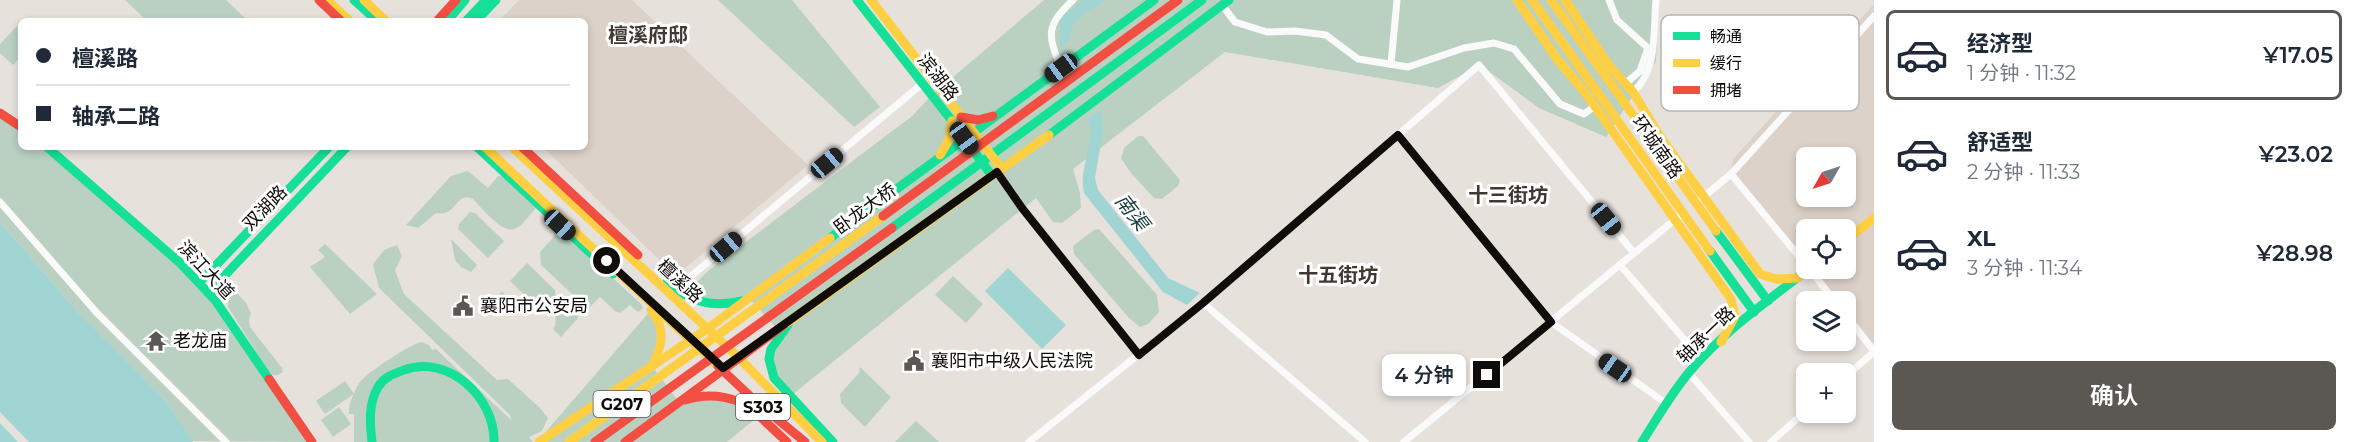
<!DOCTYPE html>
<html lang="zh">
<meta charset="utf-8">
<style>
:root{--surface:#fff;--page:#f6f6f7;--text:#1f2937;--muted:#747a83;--line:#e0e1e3;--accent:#5b5753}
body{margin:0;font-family:Montserrat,"Noto Sans SC",sans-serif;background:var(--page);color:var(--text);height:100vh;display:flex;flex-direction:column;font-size:22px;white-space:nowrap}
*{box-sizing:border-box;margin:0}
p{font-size:20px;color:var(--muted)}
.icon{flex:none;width:33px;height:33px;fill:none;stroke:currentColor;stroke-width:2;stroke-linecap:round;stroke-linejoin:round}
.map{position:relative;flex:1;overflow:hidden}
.details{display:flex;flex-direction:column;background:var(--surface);width:480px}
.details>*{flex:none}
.guide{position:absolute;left:18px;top:18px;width:570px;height:132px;border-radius:9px;box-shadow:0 3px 9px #0003;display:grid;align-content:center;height:132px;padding:0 18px;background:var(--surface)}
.needle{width:39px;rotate:231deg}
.tools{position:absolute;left:1796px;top:147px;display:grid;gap:12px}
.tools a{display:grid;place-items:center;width:60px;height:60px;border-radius:9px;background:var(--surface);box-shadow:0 3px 9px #0003;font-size:30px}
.end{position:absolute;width:27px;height:27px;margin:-14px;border:8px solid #0f0c09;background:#fff;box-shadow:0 0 0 3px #fff}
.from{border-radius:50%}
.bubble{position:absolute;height:42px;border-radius:9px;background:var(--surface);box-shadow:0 3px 9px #0003;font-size:20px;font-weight:600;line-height:42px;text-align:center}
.car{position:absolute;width:18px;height:36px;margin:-18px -9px;border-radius:8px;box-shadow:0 0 4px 2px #0007;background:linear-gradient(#222 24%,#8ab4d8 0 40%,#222 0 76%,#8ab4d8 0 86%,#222 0)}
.guide b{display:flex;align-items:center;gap:21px;height:57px;font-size:22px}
.guide b+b{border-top:2px solid var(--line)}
.guide i{width:15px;height:15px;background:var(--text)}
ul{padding:10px 0 0;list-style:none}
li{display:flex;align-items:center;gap:18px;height:90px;margin:0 12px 9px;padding:0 6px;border:3px solid transparent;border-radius:9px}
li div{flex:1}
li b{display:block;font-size:22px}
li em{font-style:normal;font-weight:600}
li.on{border-color:var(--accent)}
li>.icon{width:54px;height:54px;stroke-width:1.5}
.primary-button{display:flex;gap:12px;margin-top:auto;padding:12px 18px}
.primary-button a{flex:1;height:69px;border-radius:9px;background:var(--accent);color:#fff;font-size:24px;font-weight:600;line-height:69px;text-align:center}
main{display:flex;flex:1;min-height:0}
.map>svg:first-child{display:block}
.built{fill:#ddd2c9;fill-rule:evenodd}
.green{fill:#bad1c2}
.water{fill:#a0d5d4}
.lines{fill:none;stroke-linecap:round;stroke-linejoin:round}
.street{stroke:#fbfafa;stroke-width:7}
.fast{stroke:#16e098;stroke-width:9}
.slow{stroke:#ffcf43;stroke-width:9}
.jam{stroke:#f24e42;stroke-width:9}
.route{stroke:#0f0c09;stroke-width:8}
.labels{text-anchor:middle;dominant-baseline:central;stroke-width:6;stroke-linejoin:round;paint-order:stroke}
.shield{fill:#fff;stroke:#575553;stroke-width:1.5}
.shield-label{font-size:16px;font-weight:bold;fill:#0f0c09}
.street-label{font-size:18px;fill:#0f0c09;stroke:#fff}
.poi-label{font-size:18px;fill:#0f0c09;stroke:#fff;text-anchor:start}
.neighbourhood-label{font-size:20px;font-weight:bold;fill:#413832;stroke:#fff}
.water-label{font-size:20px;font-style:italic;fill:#163c3d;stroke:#fff}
.key{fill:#fff;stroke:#b7b6b5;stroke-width:1.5}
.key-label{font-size:16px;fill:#0f0c09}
</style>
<main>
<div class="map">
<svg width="1874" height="442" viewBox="0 0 1874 442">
<rect width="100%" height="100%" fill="#e7e1dc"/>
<g class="built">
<path d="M519,0H632L808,165L676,276L543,147H585V21H499Z"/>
<path d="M1874,4V351L1845,316V302L1834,301L1807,269L1845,268V230H1806V267L1731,174L1733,159ZM1806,158H1845V196H1806Z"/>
</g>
<g class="green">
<path d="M125,0H226L248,21H147Z"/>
<path d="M718,0H792L880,107L854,127Z"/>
<path d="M1044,0H1659L1656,61L1606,137L1539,108L1480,65L1438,88L1225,52L1073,169L1080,193L1081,208L1062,223L1053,222L1036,198L792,395C765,369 767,366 780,332L750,299L730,305L683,296L709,270L912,116L933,94Z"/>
<path d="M18,25L21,27V56L13,65L0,53V44Z"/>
<path d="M0,111L21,126V147H47L208,293L310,442L191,441L166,401L76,310L0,222Z"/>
<path d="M1138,136H1143L1180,180L1178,186L1162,199L1154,198L1131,173L1121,158L1124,148Z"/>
<path d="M468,171L488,188L498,176L504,177L535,206V209C529,215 522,227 514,229C502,234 481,207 473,199C454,191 458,217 436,213L418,228L406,225L451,176Z"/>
<path d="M470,212L475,213L504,241L488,258L458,229L459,224Z"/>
<path d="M1099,229L1157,295L1159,312L1148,324L1140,327L1128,317L1074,254L1073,246L1094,230Z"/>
<path d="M559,231L564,233L641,304L643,308L638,312L630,305L620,313L615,311L600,297L590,307H586L541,265L540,252Z"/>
<path d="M451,239L477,265L471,272L461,267L455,260Z"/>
<path d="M325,244L377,294L350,314L310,267L325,257L318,250Z"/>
<path d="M397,245L402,256L395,270L404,294L497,380L508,379L540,408L548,418L542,431L529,437L533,442H354V414H349C348,405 355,389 360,382C368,372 409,345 421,342L429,345L432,350L436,349L511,420L510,415L379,288L373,264L384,250Z"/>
<path d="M527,263L555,290V297L544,307L538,308L510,281Z"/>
<path d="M953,276L983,304L966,323L935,295Z"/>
<path d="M233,289L246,303L251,313L249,319L250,327L282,368L283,372L278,375H272L266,367L228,307V294Z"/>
<path d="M502,291L523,312C513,313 506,311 499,304L501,301L497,297Z"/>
<path d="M565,304C572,306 577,311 578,318L561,337L553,329L555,326L556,313Z"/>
<path d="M651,310L663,330L652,366L679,402L711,393L760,415L727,442H537Z"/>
<path d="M860,367L891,397L865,427L841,403L840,394L859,373Z"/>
<path d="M345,381L354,394L325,414L316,401Z"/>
<path d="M339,407L351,424L333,437L321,420Z"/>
<path d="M916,421L939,442H895Z"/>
</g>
<g class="water">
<path d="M1084,0H1105C1092,9 1066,21 1071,39L1060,48V18Z"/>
<path d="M1100,110L1103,131L1095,178L1098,190L1168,278L1200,293L1187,305L1163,292L1084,193C1078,168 1096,144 1088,120Z"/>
<path d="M0,222L76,310L166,401L193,442H29L0,412Z"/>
<path d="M1008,268L1066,325L1042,349L985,291Z"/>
<path d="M0,423L17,441L18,442H0Z"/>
</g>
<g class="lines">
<g class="street">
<path d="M1609,0L1617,20L1648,48L1640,71L1625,84"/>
<path d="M1222,5L1235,22L1267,32L1295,31L1326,35L1358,59L1408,67L1464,48L1494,43L1514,49L1560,104L1584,114L1595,106"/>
<path d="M1391,64L1397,0"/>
<path d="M1061,68C1047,34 1046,26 1073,0"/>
<path d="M1633,92C1658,71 1653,30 1656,0"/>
<path d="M997,172L1022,208L1139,355"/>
<path d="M1731,174L1806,265"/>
<path d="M1701,199L1731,174L1874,16"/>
<path d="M0,202L97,313L226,442"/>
<path d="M1634,253L1479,65L1398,135L1551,322L1667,404"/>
<path d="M1620,265L1701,359"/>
<path d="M1809,268L1835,302"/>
<path d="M673,291L922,84"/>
<path d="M1203,303L1365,442"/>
<path d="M1845,314L1874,351"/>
<path d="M1689,373L1749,442"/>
<path d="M1845,377L1874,352"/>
<path d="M1029,442L1203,303L1398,135"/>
<path d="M1404,442L1683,213"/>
<path d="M1771,442L1806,411"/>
</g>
<g class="fast">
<path d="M354,0L377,21"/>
<path d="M857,0L952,121L992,176"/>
<path d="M447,21L465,0"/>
<path d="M466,21L486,0"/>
<path d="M476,21L496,0"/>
<path d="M1049,135L1229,0"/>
<path d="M47,147L179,262L215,300L269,379"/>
<path d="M477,147L613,274"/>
<path d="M892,228L1202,0"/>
<path d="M1716,231L1768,301"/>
<path d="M830,238L1154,0"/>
<path d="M1710,251L1754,312"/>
<path d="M667,282C690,302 712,308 742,301"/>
<path d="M199,283L329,147"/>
<path d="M208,293L347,147"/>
<path d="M788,325L771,349L769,359L774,378L833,442"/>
<path d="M372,442C370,424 368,404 378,387C384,377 393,374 404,370C448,354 495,397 494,442"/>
<path d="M1642,442C1658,417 1672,392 1691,370C1725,330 1769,300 1810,268"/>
</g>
<g class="slow">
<path d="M327,0L350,21"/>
<path d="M364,0L386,21"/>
<path d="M871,0L1002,169"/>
<path d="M1517,0L1557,59L1584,91L1731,299L1735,316L1721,342"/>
<path d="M1532,0L1710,251"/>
<path d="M1551,0L1716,231"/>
<path d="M1565,0L1610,67L1633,92L1661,138L1760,274L1776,279L1798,278"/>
<path d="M485,147L718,366"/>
<path d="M512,147L738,357L822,442"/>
<path d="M940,155L949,140L952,121"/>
<path d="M1845,241L1874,218"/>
<path d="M651,310C666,329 663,345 652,366"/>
<path d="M784,325L1049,135"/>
<path d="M539,442L707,329L830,238"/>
<path d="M569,442L883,216"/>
</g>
<g class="jam">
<path d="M319,0L341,21"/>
<path d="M437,21L456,0"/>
<path d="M0,113L21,127"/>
<path d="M961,117L978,120L993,116"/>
<path d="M522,147L638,255"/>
<path d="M883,216L1178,0"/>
<path d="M718,366L752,398L805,442"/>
<path d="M269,379L312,442"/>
<path d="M685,400C713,391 736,398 761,412"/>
<path d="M754,411L787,442"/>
<path d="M595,442L892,228"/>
<path d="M625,442L784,325"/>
</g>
</g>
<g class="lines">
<path class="route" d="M607,261L723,368L997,172L1022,208L1139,355L1203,303L1398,135L1551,322L1487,375"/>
</g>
<defs>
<g id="civic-bare" transform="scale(1.62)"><path d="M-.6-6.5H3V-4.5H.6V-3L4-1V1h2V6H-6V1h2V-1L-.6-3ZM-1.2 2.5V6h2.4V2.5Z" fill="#5b5753" stroke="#fff" stroke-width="2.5" paint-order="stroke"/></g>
<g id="temple-bare" transform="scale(1.62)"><path d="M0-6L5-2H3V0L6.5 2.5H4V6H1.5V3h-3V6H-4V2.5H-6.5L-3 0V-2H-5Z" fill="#5b5753" stroke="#fff" stroke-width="2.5" paint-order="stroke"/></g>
</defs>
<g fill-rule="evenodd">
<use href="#civic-bare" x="463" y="306"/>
<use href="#temple-bare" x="156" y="341"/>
<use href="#civic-bare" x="914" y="361"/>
</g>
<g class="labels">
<g class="shield">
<rect x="593.5" y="391" width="57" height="26" rx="4.5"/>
<rect x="736" y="394" width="54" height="26" rx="4.5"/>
</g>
<g class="shield-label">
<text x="622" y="404">G207</text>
<text x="763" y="407">S303</text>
</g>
<g class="street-label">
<text transform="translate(938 77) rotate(52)">滨湖路</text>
<text transform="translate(1657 147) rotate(55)">环城南路</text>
<text transform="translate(265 208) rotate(-46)">双湖路</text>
<text transform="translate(865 209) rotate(-36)">卧龙大桥</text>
<text transform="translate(206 270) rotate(47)">滨江大道</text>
<text transform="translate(680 281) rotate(43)">檀溪路</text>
<text transform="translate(1706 335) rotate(-44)">轴承一路</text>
</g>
<g class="poi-label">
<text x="480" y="306">襄阳市公安局</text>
<text x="173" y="341">老龙庙</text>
<text x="931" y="361">襄阳市中级人民法院</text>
</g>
<g class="neighbourhood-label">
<text x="648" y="35">檀溪府邸</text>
<text x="1508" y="195">十三街坊</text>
<text x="1338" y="275">十五街坊</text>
</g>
<g class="water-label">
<text transform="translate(1132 212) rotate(52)">南渠</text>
</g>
</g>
<rect x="1661" y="15" width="198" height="96" rx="9" class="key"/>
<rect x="1673" y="32" width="27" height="8" fill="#16e098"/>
<rect x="1673" y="59" width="27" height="8" fill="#ffcf43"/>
<rect x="1673" y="86" width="27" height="8" fill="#f24e42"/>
<g class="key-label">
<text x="1710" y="42">畅通</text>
<text x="1710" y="69">缓行</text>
<text x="1710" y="96">拥堵</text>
</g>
</svg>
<div class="tools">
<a><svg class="needle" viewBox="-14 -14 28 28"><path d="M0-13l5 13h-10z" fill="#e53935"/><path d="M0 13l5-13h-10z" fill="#747a83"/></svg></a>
<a><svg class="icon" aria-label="locate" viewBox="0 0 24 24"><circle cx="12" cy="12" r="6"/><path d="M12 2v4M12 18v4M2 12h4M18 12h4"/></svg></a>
<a><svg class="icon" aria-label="layers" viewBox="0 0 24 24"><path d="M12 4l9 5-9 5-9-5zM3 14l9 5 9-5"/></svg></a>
<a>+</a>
</div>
<i class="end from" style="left:607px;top:261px"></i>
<i class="end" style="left:1487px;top:375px"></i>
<div class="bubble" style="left:1382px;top:354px;width:84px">4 分钟</div>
<i class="car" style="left:1061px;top:68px;rotate:234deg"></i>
<i class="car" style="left:964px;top:138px;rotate:144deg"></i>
<i class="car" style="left:827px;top:163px;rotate:50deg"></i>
<i class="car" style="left:1606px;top:219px;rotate:141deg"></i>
<i class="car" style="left:560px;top:225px;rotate:133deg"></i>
<i class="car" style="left:726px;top:247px;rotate:50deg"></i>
<i class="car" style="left:1615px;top:368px;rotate:305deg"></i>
<div class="guide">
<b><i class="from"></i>檀溪路</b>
<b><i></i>轴承二路</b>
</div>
</div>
<section class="details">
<ul>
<li class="on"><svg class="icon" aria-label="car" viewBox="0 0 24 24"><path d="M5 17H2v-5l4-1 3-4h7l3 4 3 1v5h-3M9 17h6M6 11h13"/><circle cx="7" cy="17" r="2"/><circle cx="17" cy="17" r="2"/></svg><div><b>经济型</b><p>1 分钟 · 11:32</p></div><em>¥17.05</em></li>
<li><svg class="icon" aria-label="car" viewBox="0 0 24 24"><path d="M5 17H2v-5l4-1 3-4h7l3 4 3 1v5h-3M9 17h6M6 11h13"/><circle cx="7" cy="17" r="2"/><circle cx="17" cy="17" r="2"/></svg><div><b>舒适型</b><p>2 分钟 · 11:33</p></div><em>¥23.02</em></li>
<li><svg class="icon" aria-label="car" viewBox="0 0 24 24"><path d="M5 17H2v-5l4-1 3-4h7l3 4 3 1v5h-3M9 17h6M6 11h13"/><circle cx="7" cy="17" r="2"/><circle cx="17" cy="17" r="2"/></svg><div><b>XL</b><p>3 分钟 · 11:34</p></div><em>¥28.98</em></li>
</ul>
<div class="primary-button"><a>确认</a></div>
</section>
</main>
